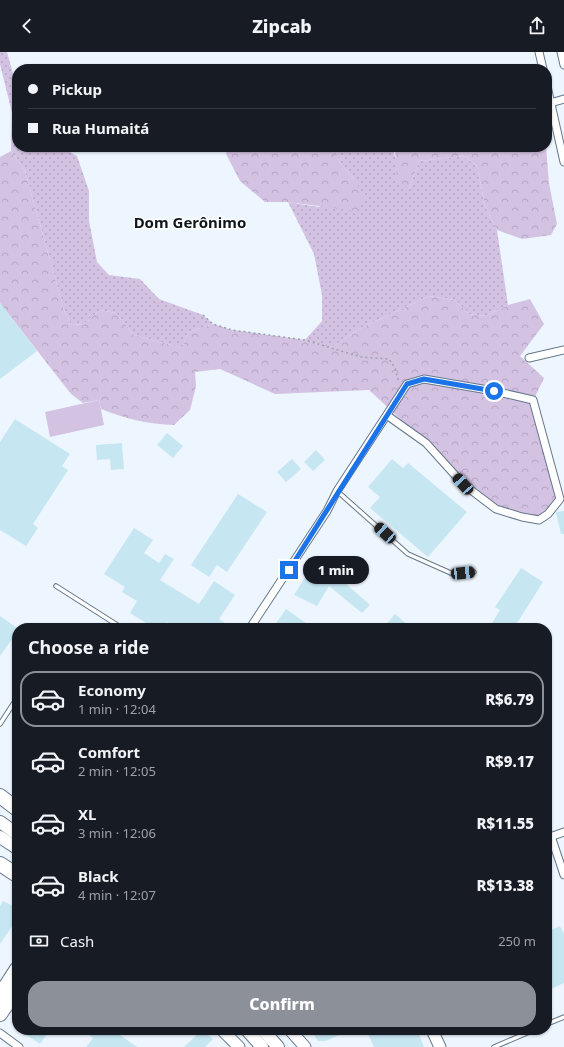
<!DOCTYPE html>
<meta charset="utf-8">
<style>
:root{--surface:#171b24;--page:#20242c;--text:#f1f3f6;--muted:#9ea1a6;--line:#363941;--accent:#8c9099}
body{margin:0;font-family:"Noto Sans",sans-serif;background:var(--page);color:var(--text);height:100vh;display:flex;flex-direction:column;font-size:15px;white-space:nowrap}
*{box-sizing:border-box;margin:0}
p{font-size:13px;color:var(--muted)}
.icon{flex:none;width:22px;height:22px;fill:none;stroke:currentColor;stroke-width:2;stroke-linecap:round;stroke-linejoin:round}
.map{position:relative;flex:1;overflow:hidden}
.drawer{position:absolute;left:12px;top:571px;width:540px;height:412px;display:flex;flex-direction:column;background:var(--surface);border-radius:16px;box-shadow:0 1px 3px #0004}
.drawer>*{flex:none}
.banner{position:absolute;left:12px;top:12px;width:540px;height:88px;border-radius:16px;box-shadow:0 1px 3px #0004;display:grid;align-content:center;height:88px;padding:0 16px;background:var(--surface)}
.end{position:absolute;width:18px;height:18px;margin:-9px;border:5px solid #1a73e8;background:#fff;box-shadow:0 0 0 2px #fff}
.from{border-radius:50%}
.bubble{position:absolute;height:28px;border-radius:14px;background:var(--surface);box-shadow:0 1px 3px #0004;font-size:13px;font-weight:800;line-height:28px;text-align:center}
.car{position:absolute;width:12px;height:24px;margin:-12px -6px;border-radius:5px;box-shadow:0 0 3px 1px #0007;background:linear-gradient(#222 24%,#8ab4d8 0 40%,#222 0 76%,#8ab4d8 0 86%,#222 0)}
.banner b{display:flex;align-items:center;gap:14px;height:38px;font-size:15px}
.banner b+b{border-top:1px solid var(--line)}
.banner i{width:10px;height:10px;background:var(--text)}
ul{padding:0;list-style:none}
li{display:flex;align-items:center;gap:12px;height:56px;margin:0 8px 6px;padding:0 8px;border:2px solid transparent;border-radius:16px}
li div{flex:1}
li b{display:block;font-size:15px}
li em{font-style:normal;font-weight:800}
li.active{border-color:var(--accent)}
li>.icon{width:36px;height:36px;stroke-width:1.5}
h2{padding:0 16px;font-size:18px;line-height:48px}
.pay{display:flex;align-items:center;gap:10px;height:44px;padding:0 16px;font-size:15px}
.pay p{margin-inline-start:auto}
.primary-button{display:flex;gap:8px;margin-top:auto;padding:8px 16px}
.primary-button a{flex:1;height:46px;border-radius:16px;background:var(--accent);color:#fff;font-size:16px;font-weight:800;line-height:46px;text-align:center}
header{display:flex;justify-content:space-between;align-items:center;height:52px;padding:0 16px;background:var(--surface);font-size:18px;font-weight:800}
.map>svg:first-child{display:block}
.grass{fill:url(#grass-dots)}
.forest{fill:url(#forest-crowns)}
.green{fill:#d4c2e3}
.building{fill:#c6e6f2}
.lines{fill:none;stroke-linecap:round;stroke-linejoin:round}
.lane-casing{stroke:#65778b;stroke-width:5.5}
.street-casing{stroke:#65778b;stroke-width:9}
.secondary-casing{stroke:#65778b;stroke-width:13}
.primary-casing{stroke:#65778b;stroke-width:14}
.highway-casing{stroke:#65778b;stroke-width:16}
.path{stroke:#99a1aa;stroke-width:1.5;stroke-dasharray:2 3;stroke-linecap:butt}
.lane{stroke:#fff;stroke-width:3.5}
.street{stroke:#fff;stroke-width:7}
.secondary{stroke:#fff;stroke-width:11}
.primary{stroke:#fff;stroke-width:12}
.highway{stroke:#fff;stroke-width:14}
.route{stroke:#1a73e8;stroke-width:5}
.labels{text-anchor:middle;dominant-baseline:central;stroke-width:3;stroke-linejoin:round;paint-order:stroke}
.district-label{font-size:15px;font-weight:bold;fill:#0f161d;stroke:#fff}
</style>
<header><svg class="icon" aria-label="back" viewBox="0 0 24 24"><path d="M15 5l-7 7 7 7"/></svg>Zipcab<svg class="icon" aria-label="share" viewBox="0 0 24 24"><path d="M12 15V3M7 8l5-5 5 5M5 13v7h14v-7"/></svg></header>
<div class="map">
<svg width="564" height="995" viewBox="0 0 564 995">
<defs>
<pattern id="grass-dots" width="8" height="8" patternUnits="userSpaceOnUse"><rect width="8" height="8" fill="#d4c2e3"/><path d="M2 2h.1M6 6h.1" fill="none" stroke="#b5a6c2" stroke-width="1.8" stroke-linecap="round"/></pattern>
<pattern id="forest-crowns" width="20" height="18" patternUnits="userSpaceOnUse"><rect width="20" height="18" fill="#d4c2e3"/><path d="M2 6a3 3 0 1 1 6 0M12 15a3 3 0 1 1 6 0" fill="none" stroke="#b5a6c2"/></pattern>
</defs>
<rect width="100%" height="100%" fill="#edf6ff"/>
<g class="grass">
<path d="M0,0H7L17,36V95H61L77,104L89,139V169L97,210L109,223L140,227L159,247L203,263L213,272L188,280L182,296L134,283L116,261L100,258L84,272L71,273L64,258L25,119L11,99L12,61L0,12Z"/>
<path d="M334,95H395L394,102L409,137L419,109L463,104L477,114L485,154L497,178L508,253L486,264L469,262L455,248L429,244L359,277L331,296L305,288L322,269V243L314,202L288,150L319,155L354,127L340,111Z"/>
</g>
<g class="forest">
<path d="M227,95H334L340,111L354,127L364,144L356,159L288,150H265L240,129L226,102Z"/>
<path d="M395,95H546L549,131L557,172L551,183L522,187L497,178L485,154L477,114L463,104L419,109L409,137L397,127Z"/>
<path d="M11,99L25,119L64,258L71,273L84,272L100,258L116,261L134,283L182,296L188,280L213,272L232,278L305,288L331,296L359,277L429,244L455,248L469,262L486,264L508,253L530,247L544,272L520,304L544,326L533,349L560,447L539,468L496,457L463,432L426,391L369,338L275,342L220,317L195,320L196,334L190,358L174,373C148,372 126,367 101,357L99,348L83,351L71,342L0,251V105Z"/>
</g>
<path class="green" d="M99,348L104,373L50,385L45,360Z"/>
<g class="building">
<path d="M0,251L37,299L0,327Z"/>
<path d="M15,367L70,402L62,414L68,418L33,472L38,476L26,494L0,478V390Z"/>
<path d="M167,381L183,394L173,406L157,393Z"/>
<path d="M122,391L124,417L111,418L110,407L97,408L96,393Z"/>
<path d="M316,398L325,408L313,419L304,410Z"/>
<path d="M292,407L301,417L286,430L277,420Z"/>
<path d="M392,407L403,416L408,411L467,460L428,505L370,456L380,445L368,435Z"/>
<path d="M238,442L267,460L227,520L217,513L209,525L191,513Z"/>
<path d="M564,459V482H561L556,460Z"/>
<path d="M134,476L153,488L144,501L159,511L165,502L174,507L160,528L199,552L214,529L235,543L219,567L225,571L222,576H177L167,570L164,576H154L130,561L137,549L122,540L125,535L104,522Z"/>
<path d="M315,510L336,523L370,553L362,561L329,534L317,554L294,543Z"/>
<path d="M521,516L543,530L514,576H489L500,558L495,555Z"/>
<path d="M286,557L313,576H278L274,574Z"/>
<path d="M395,562L411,576H383Z"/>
<path d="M0,564L17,576V580L0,604Z"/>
<path d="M3,849L17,856V867L0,892V854Z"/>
<path d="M560,874L564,882V931L547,939V880Z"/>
<path d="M19,978H50L40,992Z"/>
<path d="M82,978H113L137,995H86L93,986Z"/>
<path d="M202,978L213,987L205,995H184Z"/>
<path d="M311,978H350L326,989H318Z"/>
<path d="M366,978H417L424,995H374Z"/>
</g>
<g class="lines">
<g class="lane-casing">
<g id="lane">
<path d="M337,439L408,502L453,522L474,520"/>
<path d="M56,534L122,576"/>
<path d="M0,672L17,646"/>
<path d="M547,972L564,965"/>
<path d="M494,995L534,978"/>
</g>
</g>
<g class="street-casing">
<g id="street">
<path d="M539,0L543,17"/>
<path d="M561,0L564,13"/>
<path d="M547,34L564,110"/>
<path d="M547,52L564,47"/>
<path d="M529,306L564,298"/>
<path d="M250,576L327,459L337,439L407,332L424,327L494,339L533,348L560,447L548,462L539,468L522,465L496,457L463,432L426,391L388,364"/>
<path d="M551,784L564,823"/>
<path d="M547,786L564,780"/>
<path d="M0,981L19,995"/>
</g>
</g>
<g class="secondary-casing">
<g id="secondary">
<path d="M222,978L239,995"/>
<path d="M290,978L305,995"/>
<path d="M432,978L440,995"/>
</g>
</g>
<g class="primary-casing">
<g id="primary">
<path d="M0,770L17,782"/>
<path d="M0,785L17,796"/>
<path d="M247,978L262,995"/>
<path d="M263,978L278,995"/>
</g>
</g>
<g class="highway-casing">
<g id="highway">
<path d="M0,744L17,757"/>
<path d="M0,812L17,823"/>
<path d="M0,943L17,917"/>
<path d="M0,962L17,937"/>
</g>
</g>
<path class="path" d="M203,263L213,272L232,278L305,288L361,305L389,307L395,316L399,331"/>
<use href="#lane" class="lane"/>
<use href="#street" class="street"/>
<use href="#secondary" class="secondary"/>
<use href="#primary" class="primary"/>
<use href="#highway" class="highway"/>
</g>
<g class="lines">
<path class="route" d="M289,518L407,332L424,327L494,339"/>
</g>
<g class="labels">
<g class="district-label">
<text x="190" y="170">Dom Gerônimo</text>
</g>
</g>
</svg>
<i class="end from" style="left:494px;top:339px"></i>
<i class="end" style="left:289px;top:518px"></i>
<div class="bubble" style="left:303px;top:504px;width:66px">1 min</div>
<i class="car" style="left:463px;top:432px;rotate:318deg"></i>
<i class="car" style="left:385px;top:481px;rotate:312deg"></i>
<i class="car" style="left:463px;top:521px;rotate:84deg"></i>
<div class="banner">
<b><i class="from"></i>Pickup</b>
<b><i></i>Rua Humaitá</b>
</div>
<section class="drawer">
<h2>Choose a ride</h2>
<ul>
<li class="active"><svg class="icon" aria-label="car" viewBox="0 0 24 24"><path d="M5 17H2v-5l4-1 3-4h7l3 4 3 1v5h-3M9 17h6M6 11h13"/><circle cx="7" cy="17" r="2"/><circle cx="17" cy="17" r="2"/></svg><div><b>Economy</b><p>1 min · 12:04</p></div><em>R$6.79</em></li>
<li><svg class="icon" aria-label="car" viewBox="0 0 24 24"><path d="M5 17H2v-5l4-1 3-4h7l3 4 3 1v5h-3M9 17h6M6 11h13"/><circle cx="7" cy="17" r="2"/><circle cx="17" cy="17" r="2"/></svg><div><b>Comfort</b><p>2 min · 12:05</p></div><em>R$9.17</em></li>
<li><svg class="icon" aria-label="car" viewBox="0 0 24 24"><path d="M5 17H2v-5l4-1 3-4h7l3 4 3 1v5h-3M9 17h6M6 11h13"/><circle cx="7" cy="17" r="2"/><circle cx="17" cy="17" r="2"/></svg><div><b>XL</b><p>3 min · 12:06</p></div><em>R$11.55</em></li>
<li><svg class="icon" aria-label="car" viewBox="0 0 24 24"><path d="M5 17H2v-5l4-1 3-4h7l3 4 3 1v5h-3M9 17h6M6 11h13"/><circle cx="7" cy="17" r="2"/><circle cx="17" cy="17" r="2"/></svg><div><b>Black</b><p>4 min · 12:07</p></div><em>R$13.38</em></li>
</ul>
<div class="pay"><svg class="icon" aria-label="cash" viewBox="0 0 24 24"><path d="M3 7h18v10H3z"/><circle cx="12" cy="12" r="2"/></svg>Cash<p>250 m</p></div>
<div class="primary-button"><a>Confirm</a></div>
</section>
</div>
